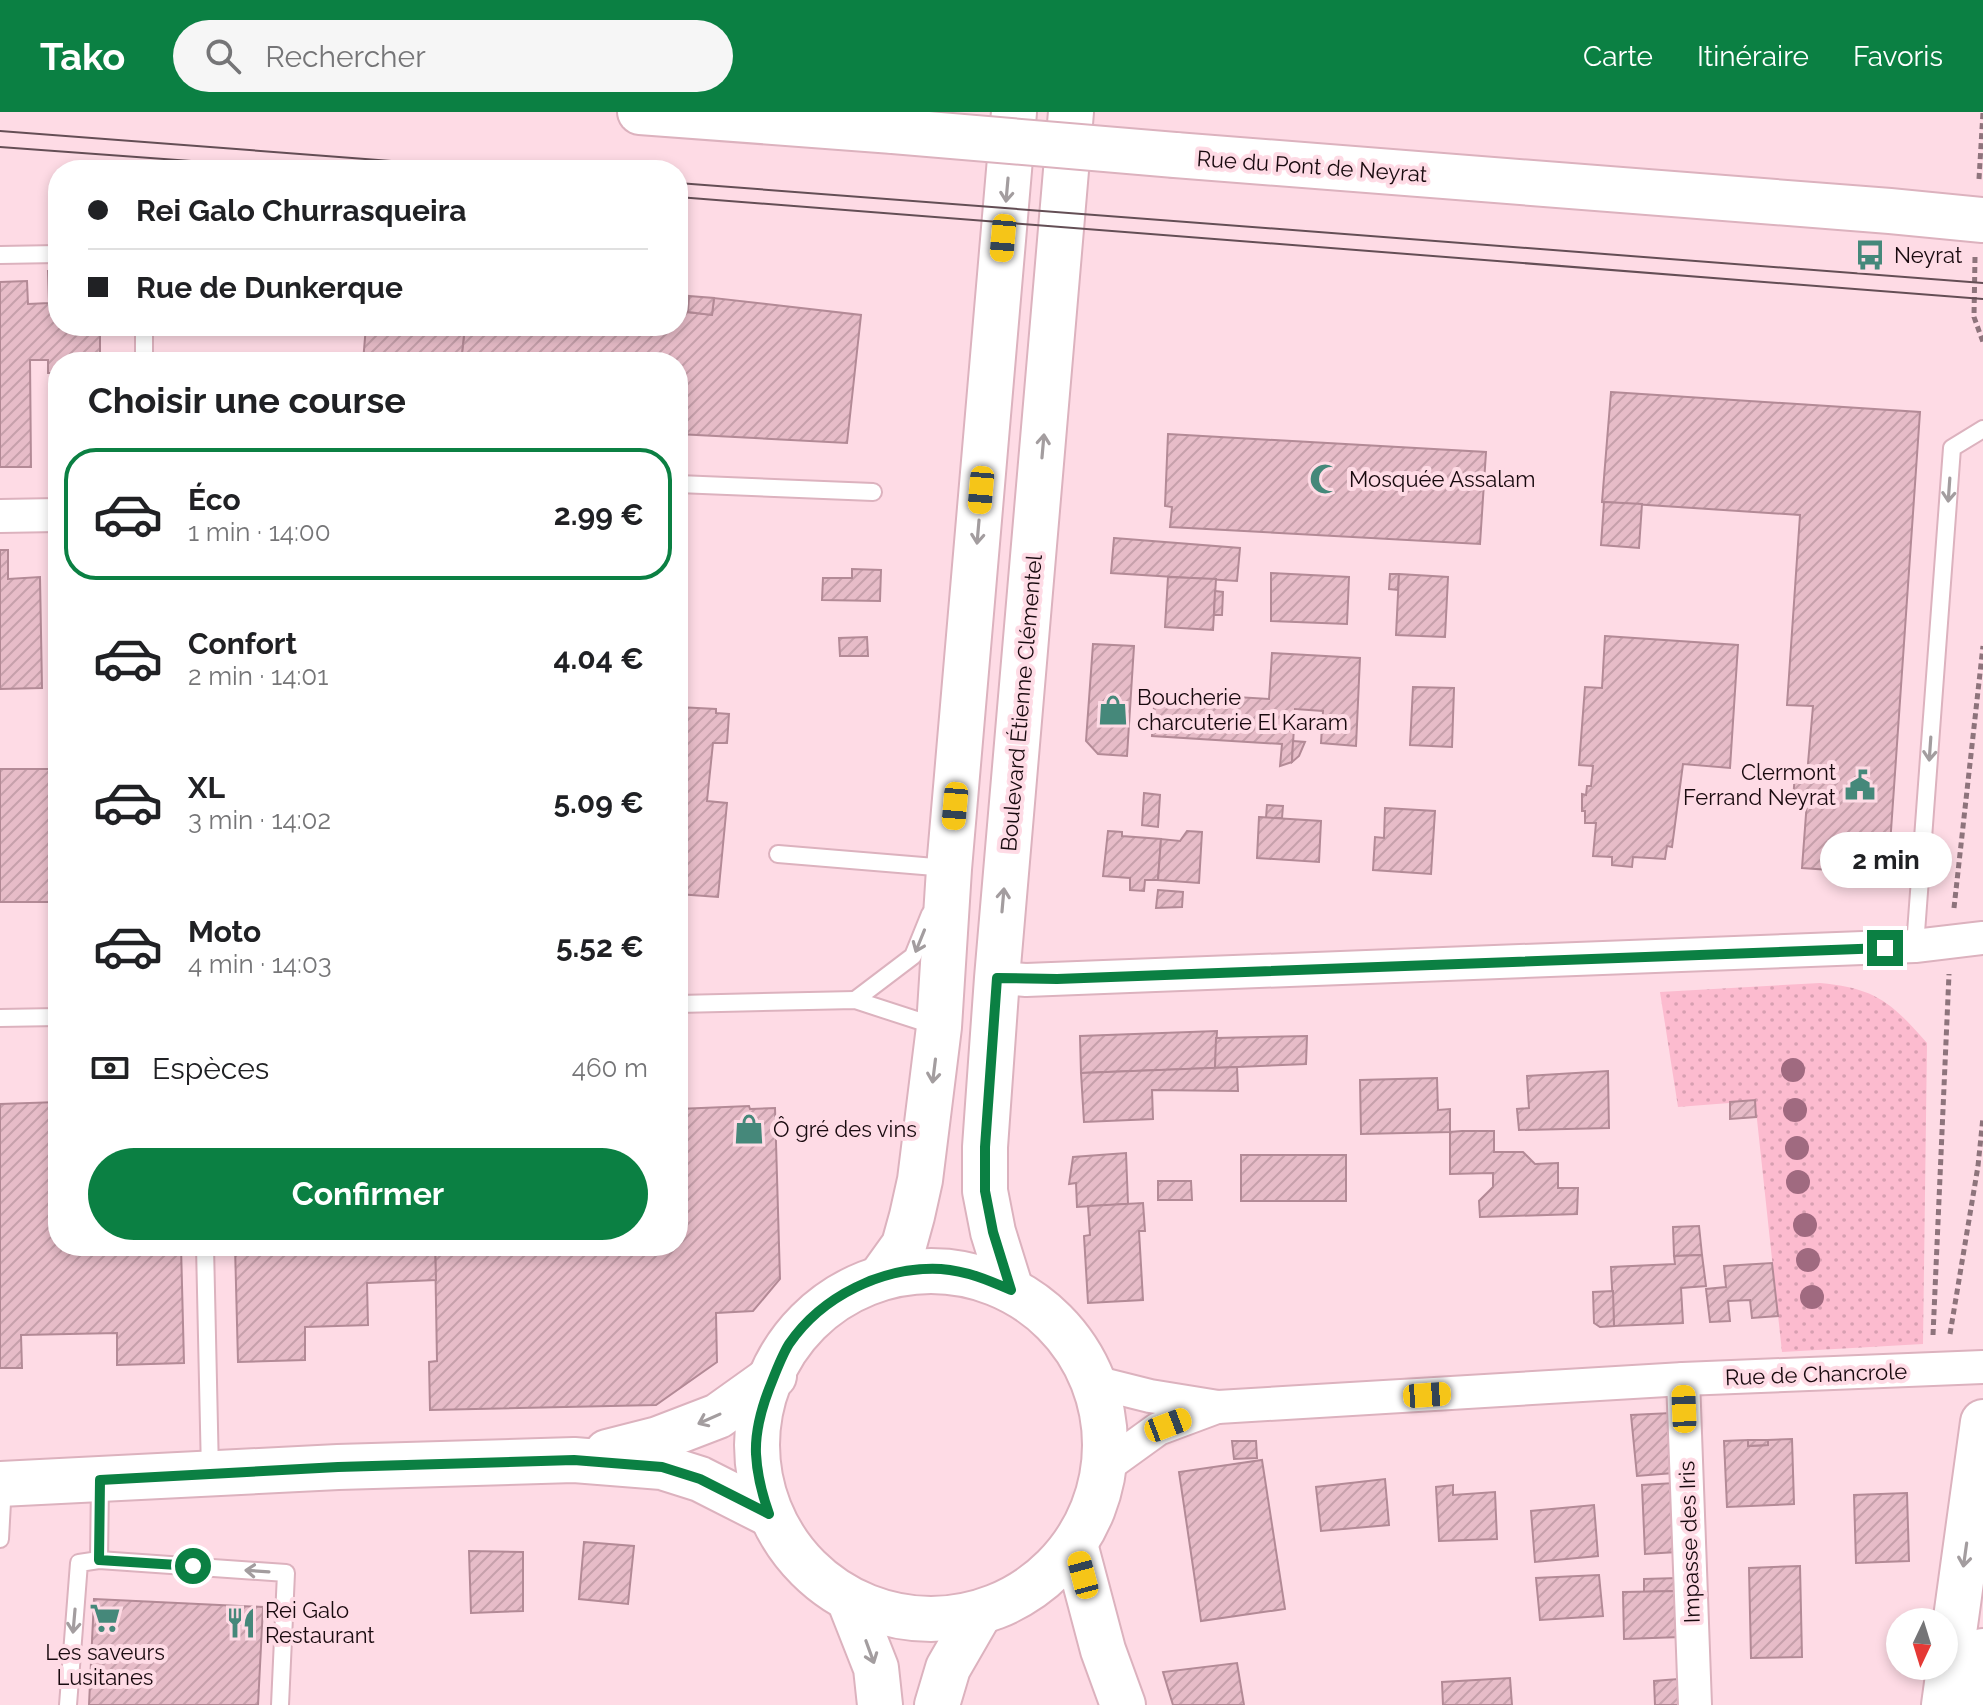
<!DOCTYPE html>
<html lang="fr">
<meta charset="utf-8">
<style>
:root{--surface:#fff;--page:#f6f6f6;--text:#202124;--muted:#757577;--line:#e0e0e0;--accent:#0b8043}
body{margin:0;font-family:Raleway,sans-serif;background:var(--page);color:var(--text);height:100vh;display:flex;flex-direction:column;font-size:30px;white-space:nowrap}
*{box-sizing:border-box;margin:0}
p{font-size:26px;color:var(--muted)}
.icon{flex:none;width:44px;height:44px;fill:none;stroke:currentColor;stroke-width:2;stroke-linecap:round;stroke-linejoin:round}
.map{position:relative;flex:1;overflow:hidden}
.sheet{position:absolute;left:48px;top:240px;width:640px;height:904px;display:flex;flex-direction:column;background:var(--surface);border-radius:32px;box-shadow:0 4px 12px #0003}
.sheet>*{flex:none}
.top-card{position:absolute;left:48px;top:48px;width:640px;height:176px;border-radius:32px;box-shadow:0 4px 12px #0003;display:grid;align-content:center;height:176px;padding:0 40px;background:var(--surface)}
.needle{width:52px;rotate:184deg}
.tools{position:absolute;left:1886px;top:1496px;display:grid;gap:16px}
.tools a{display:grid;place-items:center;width:72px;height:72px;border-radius:50%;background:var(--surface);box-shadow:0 4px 12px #0003;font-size:40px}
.end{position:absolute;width:36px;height:36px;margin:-18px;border:10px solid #0b8043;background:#fff;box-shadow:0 0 0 4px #fff}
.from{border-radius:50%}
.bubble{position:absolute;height:56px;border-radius:28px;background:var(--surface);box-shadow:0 4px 12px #0003;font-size:26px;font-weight:700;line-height:56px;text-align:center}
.car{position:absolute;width:24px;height:48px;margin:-24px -12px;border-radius:10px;box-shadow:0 0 6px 2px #0007;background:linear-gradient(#f5c518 24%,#345 0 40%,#f5c518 0 76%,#345 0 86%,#f5c518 0)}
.top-card b{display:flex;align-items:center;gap:28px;height:76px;font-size:30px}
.top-card b+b{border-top:2px solid var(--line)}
.top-card i{width:20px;height:20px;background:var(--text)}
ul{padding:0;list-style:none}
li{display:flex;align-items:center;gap:24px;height:132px;margin:0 16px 12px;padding:0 24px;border:4px solid transparent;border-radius:32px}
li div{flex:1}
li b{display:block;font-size:30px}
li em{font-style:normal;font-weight:700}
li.on{border-color:var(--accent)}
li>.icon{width:72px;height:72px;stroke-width:1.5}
h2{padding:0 40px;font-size:36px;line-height:96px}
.pay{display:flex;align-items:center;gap:20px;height:88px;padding:0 40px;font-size:30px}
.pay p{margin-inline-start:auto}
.primary-button{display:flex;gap:16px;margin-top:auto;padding:16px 40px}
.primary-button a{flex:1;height:92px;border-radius:48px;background:var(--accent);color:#fff;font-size:32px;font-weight:700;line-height:92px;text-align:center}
header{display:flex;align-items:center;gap:48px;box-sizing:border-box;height:112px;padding:0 40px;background:var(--accent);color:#fff}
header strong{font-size:38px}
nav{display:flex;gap:44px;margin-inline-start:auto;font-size:28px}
.search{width:560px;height:72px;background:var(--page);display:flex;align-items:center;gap:20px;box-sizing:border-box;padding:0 28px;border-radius:44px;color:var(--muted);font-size:30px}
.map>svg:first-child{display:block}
.park{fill:url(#park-dots)}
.building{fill:url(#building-hatch);stroke:#b38a96;stroke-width:2}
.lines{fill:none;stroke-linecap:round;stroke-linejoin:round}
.lane-casing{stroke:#dcb2be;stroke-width:20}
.street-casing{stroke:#dcb2be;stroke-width:36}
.secondary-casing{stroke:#dcb2be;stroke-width:48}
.primary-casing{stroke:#dcb2be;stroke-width:48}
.path{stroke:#8e747c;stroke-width:5;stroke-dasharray:6 4;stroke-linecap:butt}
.lane{stroke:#fff;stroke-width:16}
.street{stroke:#fff;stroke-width:32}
.secondary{stroke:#fff;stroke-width:44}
.primary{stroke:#fff;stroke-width:44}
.tram{stroke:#644e55;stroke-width:2}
.secondary-bridge-casing{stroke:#dcb2be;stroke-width:48;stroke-linecap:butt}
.secondary-bridge{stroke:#fff;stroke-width:44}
.tree{fill:#a06a80}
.oneway{stroke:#a39d9f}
.route{stroke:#0b8043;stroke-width:10}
.labels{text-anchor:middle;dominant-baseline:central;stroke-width:8;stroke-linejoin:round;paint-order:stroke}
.street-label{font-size:22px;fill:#190a0f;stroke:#fedbe5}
.poi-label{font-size:22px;fill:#190a0f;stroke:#fedbe5;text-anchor:start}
</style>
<header>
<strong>Tako</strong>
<div class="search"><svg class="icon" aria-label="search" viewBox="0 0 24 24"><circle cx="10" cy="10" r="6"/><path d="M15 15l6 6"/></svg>Rechercher</div>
<nav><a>Carte</a><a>Itinéraire</a><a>Favoris</a></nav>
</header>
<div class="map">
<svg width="1983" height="1593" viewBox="0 0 1983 1593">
<defs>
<pattern id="park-dots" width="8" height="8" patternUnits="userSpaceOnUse" patternTransform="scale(2)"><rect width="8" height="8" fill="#fcbbcf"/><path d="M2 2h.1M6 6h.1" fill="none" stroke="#d79fb1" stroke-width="1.8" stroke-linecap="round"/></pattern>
<pattern id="building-hatch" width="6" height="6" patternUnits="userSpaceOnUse" patternTransform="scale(2)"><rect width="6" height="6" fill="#e7bcc8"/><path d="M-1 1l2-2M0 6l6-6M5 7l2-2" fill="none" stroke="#c6a0ab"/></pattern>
</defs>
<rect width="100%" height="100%" fill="#fedbe5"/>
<path class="park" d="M1820,871C1875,876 1891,890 1927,931L1923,1232L1782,1240L1755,989L1678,995L1660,880Z"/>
<g class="building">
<path d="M48,159H58V214H100V250H58V261H48V248H30L31,355H0V170L27,169L28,192L49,191Z"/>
<path d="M678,183L689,184L688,200L712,203L714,186L861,203L847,331L678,322V250H461L465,214H678Z"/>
<path d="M689,184L714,186L712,203L688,200Z"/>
<path d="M366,214H465L461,250H363Z"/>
<path d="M1611,280L1920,300L1888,762L1802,756L1807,689H1793L1795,661L1807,663L1813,594L1787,593L1800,403L1602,390Z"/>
<path d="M678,322L686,323L685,361L678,360Z"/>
<path d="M1168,322L1486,340L1480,432L1170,415L1172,395L1165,394Z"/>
<path d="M1604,390L1642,392L1639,436L1601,433Z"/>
<path d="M1114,426L1240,436L1237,469L1111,461Z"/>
<path d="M0,438H8V467L40,465L42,576L0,577Z"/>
<path d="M852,457L881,458L880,489L822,488L823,466H852Z"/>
<path d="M1271,461L1349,465L1347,512L1271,509Z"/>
<path d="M1390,462H1399L1398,478L1389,477Z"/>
<path d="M1399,462L1448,465L1445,525L1396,523Z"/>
<path d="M1168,465L1216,467L1213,518L1165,515Z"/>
<path d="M1215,479L1223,480L1222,503H1214Z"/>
<rect x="678" y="493" width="7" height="24"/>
<path d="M1605,524L1738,533L1730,656L1683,652L1672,735L1667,734L1665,747L1633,745L1632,755L1612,753V745L1593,744L1596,711H1585V699H1582V682L1586,683L1587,674H1591L1593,654L1579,653L1585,575L1602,576Z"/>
<path d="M867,525L868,544H840L839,526Z"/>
<path d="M1093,532L1134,534L1127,644L1098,642L1086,629Z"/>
<path d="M1272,541L1360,546L1356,634L1321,631L1323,599L1295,597L1292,650L1280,654L1282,632L1152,624L1155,580L1269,587Z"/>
<path d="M1413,575L1454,576L1452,635L1410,633Z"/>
<path d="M678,595L716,597V601L729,602L727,631H713L707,689L727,691L718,785L678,782Z"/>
<path d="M1293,629L1305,630L1299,644L1292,650Z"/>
<rect x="0" y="657" width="58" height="133"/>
<path d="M1144,681L1160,683L1158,715L1142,713Z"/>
<path d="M1267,693L1283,694L1282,706H1266Z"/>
<path d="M1385,696L1435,699L1431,762L1373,758L1375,725L1384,726Z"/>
<path d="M1259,705L1321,709L1319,750L1257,746Z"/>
<path d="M1108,719L1122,720V724L1161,727L1158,768H1145L1144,779L1130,778V766L1103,764Z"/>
<path d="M1187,719L1202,720L1199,771L1158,768L1161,727L1180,729Z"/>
<path d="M1158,778L1183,780L1182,795L1156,796Z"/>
<path d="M1217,919L1215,956L1081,961L1080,924Z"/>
<path d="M1307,924L1306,952L1215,956L1216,926Z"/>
<path d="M1237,955L1238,979L1152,978L1153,1007L1084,1010L1081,961Z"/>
<path d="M1608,959L1609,1016L1519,1018L1517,997L1529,996L1527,964Z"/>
<path d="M1437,966L1438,998L1450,997V1020L1361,1022L1360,968Z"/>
<path d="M1755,988L1756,1005L1730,1007V990Z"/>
<path d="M58,990V1134H181L184,1251L117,1253V1221L21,1223L22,1256H0V992Z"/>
<path d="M749,994L750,997L775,996L780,1167L753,1199L716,1201L717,1250L656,1293L430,1298L429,1250L437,1249L435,1134H678V997Z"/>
<path d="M1462,1019H1494V1040H1523L1535,1052L1558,1051V1076H1578L1577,1102L1480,1105L1479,1089L1493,1075V1061L1450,1062V1020Z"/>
<path d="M1126,1041L1128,1092L1077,1095L1076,1071L1069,1072L1073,1045Z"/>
<rect x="1241" y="1043" width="105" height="46"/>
<path d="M1158,1069H1191L1192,1088H1158Z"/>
<path d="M1143,1091L1145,1119H1139L1143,1188L1088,1191L1084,1124L1090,1123L1088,1094Z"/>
<path d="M1699,1114L1702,1143L1674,1144L1673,1115Z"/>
<path d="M235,1134H435L436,1168L367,1171L368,1213L305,1215V1248L238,1250Z"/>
<path d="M1702,1143L1706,1174L1681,1176L1683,1211L1614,1214L1611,1155L1675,1152L1674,1144Z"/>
<path d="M1772,1151L1778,1204L1752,1206L1750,1188L1728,1189L1730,1209L1710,1210L1706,1177L1726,1175L1724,1154Z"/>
<path d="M1613,1179L1614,1214L1600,1215L1594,1211L1593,1180Z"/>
<path d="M1671,1301L1673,1361L1637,1364L1631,1303Z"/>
<path d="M1792,1327L1794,1392L1727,1395L1724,1329L1748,1328V1334L1768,1333V1328Z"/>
<path d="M1748,1328H1768V1333L1748,1334Z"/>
<path d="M1232,1329H1256L1257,1346L1234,1347Z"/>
<path d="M1262,1348L1285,1497L1201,1509L1179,1360Z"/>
<path d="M1385,1367L1389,1413L1321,1419L1316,1375Z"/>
<path d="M1674,1371L1677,1440L1645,1442L1642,1373Z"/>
<path d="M1453,1373V1383L1495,1380L1497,1427L1439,1429L1436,1375Z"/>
<path d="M1907,1381L1909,1449L1856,1451L1854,1383Z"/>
<path d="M1594,1393L1598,1444L1535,1450L1531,1399Z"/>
<path d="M584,1430L634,1434L628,1492L579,1487Z"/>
<path d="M469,1439L523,1440V1499L471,1501Z"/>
<path d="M1800,1454L1802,1545L1751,1546L1749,1456Z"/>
<path d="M1599,1463L1603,1504L1540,1508L1536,1466Z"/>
<path d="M1678,1466V1479L1644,1480V1467Z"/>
<path d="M1678,1479L1681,1525L1624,1527L1623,1480Z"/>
<path d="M94,1487L263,1495L258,1593H89Z"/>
<path d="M1237,1551L1244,1593H1173L1163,1560Z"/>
<path d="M1510,1566L1512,1593H1443L1442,1570Z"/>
<path d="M1678,1567L1679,1593H1655L1654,1569Z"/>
</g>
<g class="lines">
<g class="lane-casing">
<g id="lane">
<path d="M0,143L58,142"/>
<path d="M144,214V250"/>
<path d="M678,372L873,380"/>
<path d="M778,742L947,756"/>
<path d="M1915,834L1952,336L1983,317"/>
<path d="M855,888L913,844L930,802"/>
<path d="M678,892L855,888L938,915"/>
<path d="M0,906L58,905"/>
<path d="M205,1134L210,1360"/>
<path d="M0,1427L3,1372"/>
<path d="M99,1448L100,1370"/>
<path d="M68,1593L79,1451L99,1448L286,1461L280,1593"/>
</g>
</g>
<g class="street-casing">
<g id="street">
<path d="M0,404L58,403"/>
<path d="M997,866L1026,868L1915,834L1983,826"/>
<path d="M1683,1267L1695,1593"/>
<path d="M1094,1270L1150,1284L1218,1295L1683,1267L1983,1255"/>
<path d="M1104,1356L1158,1317L1217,1295"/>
</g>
</g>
<g class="secondary-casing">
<g id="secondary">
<path d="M640,0L893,19"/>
<path d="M1175,43L1890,99L1983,108"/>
<path d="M607,1340L658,1327L718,1304L774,1264"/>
<path d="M0,1372L338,1355L574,1348L662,1355L700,1367L769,1402"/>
<path d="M1076,1436L1103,1538L1123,1593"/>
<path d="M1944,1593L1983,1310"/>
<path d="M1976,1593L1983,1539"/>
</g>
</g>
<g class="primary-casing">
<g id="primary">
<circle cx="931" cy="1333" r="174"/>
<path d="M881,1165L904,1133L912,1104L920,1068L939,915L949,757L1014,0"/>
<path d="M1011,1178L993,1120L985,1079V1035L997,866L1071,0"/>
<path d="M850,1490L876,1556L880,1593"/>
<path d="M937,1593L948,1556L978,1504"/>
</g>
</g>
<g class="path">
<path d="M1979,67L1983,0"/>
<path d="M1975,145L1974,205L1983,230"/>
<path d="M1954,796L1983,534"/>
<path d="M1950,1222L1978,1054L1983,1005"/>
<path d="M1933,1223L1949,862"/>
</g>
<use href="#lane" class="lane"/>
<use href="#street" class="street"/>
<use href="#secondary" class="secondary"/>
<use href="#primary" class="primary"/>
<g class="tram">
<path d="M0,19L509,58"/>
<path d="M0,35L315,58"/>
<path d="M678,71L1983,171"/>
<path d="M678,85L1983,187"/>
</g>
<g class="secondary-bridge-casing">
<path id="secondary-bridge" d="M893,19L1175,43"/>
</g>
<use href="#secondary-bridge" class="secondary-bridge"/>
</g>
<g class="tree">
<circle cx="1793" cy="958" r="12"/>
<circle cx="1795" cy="998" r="12"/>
<circle cx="1797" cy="1036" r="12"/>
<circle cx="1798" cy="1070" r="12"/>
<circle cx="1805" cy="1113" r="12"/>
<circle cx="1808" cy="1148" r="12"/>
<circle cx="1812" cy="1185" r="12"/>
</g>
<defs><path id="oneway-shaft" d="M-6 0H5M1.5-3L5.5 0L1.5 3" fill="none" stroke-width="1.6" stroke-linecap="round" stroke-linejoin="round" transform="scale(2)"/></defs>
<g class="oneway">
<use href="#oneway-shaft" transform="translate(1007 78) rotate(95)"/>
<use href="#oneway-shaft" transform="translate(1043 334) rotate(-85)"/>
<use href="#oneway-shaft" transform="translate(1949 378) rotate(94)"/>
<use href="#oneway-shaft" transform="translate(978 420) rotate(95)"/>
<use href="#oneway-shaft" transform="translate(1930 637) rotate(94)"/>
<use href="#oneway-shaft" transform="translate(1003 788) rotate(-85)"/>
<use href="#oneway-shaft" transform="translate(920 829) rotate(112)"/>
<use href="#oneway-shaft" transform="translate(934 959) rotate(97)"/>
<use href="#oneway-shaft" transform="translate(709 1307) rotate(156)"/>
<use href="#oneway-shaft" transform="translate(1965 1443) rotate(98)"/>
<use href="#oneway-shaft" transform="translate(257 1459) rotate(-176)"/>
<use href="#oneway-shaft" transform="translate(74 1509) rotate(95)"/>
<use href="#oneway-shaft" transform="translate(870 1540) rotate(70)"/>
</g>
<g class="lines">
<path class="route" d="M193,1454L99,1448L100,1368L338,1355L574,1348L662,1355L700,1367L769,1402C762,1382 757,1363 756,1342C755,1319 761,1298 769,1277C775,1262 781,1245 789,1232C822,1184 883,1154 941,1157C967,1159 988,1168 1011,1178L993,1120L985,1079V1035L997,866L1057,867L1885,836"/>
</g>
<defs>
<g id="bus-bare" transform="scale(2.4)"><path d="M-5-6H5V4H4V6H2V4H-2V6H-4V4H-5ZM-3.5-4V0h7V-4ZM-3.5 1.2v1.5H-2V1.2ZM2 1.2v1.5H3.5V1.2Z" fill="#45887a" stroke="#fedbe5" stroke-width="2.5" paint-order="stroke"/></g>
<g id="mosque-bare" transform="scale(2.4)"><path d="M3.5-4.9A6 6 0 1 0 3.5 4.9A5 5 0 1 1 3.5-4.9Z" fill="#45887a" stroke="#fedbe5" stroke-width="2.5" paint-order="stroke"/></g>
<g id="shop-bare" transform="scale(2.4)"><path d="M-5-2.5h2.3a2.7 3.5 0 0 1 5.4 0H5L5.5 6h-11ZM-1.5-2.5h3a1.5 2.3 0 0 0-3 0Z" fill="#45887a" stroke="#fedbe5" stroke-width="2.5" paint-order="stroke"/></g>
<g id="civic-bare" transform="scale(2.4)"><path d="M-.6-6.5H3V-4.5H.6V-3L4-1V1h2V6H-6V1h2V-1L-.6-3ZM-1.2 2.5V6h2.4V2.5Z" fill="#45887a" stroke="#fedbe5" stroke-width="2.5" paint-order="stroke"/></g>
<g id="supermarket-bare" transform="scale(2.4)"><path d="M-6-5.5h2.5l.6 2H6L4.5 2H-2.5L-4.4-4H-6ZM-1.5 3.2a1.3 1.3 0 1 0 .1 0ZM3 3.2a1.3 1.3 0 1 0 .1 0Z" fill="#45887a" stroke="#fedbe5" stroke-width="2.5" paint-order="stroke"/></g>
<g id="restaurant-bare" transform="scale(2.4)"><path d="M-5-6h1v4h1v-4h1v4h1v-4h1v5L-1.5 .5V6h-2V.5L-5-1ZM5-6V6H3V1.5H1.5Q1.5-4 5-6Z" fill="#45887a" stroke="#fedbe5" stroke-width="2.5" paint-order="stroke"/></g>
</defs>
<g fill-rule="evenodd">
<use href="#bus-bare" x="1870" y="143"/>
<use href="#mosque-bare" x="1325" y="367"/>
<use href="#shop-bare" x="1113" y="598"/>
<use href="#civic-bare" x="1860" y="673"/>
<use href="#shop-bare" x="749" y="1017"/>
<use href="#supermarket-bare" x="105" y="1506"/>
<use href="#restaurant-bare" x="241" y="1511"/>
</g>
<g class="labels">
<g class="street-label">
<text transform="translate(1312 54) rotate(4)">Rue du Pont de Neyrat</text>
<text transform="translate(1021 591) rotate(-85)">Boulevard Étienne Clémentel</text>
<text transform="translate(1816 1262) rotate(-2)">Rue de Chancrole</text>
<text transform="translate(1689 1430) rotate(-92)">Impasse des Iris</text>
</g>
<g class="poi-label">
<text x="1894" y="143">Neyrat</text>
<text x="1349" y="367">Mosquée Assalam</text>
<text x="1137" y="585">Boucherie<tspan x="1137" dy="25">charcuterie El Karam</tspan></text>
<text x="1836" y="660" text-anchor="end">Clermont<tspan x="1836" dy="25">Ferrand Neyrat</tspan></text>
<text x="773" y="1017">Ô gré des vins</text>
<text x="265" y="1498">Rei Galo<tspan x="265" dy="25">Restaurant</tspan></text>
<text x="105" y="1540" text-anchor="middle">Les saveurs<tspan x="105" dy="25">Lusitanes</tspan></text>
</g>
</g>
</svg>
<div class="tools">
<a><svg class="needle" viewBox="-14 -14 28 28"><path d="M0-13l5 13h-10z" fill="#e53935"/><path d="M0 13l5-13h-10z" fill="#757577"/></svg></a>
</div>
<i class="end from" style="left:193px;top:1454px"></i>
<i class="end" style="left:1885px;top:836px"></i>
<div class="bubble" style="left:1820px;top:720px;width:132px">2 min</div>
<i class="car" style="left:1003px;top:126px;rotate:185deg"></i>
<i class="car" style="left:981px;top:378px;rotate:185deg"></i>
<i class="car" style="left:955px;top:694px;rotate:185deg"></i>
<i class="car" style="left:1427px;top:1283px;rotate:86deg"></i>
<i class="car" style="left:1684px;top:1297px;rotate:358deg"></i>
<i class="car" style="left:1168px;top:1313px;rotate:69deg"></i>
<i class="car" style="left:1083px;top:1463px;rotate:345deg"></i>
<div class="top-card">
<b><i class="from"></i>Rei Galo Churrasqueira</b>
<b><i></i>Rue de Dunkerque</b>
</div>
<section class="sheet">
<h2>Choisir une course</h2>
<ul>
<li class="on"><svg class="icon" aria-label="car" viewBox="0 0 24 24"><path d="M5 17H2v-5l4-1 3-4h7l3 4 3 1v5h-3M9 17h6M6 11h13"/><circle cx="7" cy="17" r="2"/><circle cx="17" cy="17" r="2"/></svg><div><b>Éco</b><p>1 min · 14:00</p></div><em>2.99 €</em></li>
<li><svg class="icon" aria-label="car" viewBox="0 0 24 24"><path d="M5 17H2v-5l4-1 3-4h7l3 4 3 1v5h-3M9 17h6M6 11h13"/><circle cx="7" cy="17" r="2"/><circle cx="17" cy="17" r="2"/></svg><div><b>Confort</b><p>2 min · 14:01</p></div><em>4.04 €</em></li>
<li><svg class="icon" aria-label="car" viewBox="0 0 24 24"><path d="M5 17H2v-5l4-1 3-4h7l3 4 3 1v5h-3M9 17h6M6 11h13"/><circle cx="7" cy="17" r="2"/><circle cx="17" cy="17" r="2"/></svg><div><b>XL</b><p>3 min · 14:02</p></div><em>5.09 €</em></li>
<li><svg class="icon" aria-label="car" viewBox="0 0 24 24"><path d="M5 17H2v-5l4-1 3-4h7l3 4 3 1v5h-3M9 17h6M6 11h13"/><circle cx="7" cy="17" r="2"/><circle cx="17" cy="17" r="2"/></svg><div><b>Moto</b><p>4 min · 14:03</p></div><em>5.52 €</em></li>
</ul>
<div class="pay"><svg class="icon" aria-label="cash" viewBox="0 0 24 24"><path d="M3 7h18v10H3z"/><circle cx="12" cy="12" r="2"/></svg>Espèces<p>460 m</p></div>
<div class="primary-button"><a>Confirmer</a></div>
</section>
</div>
